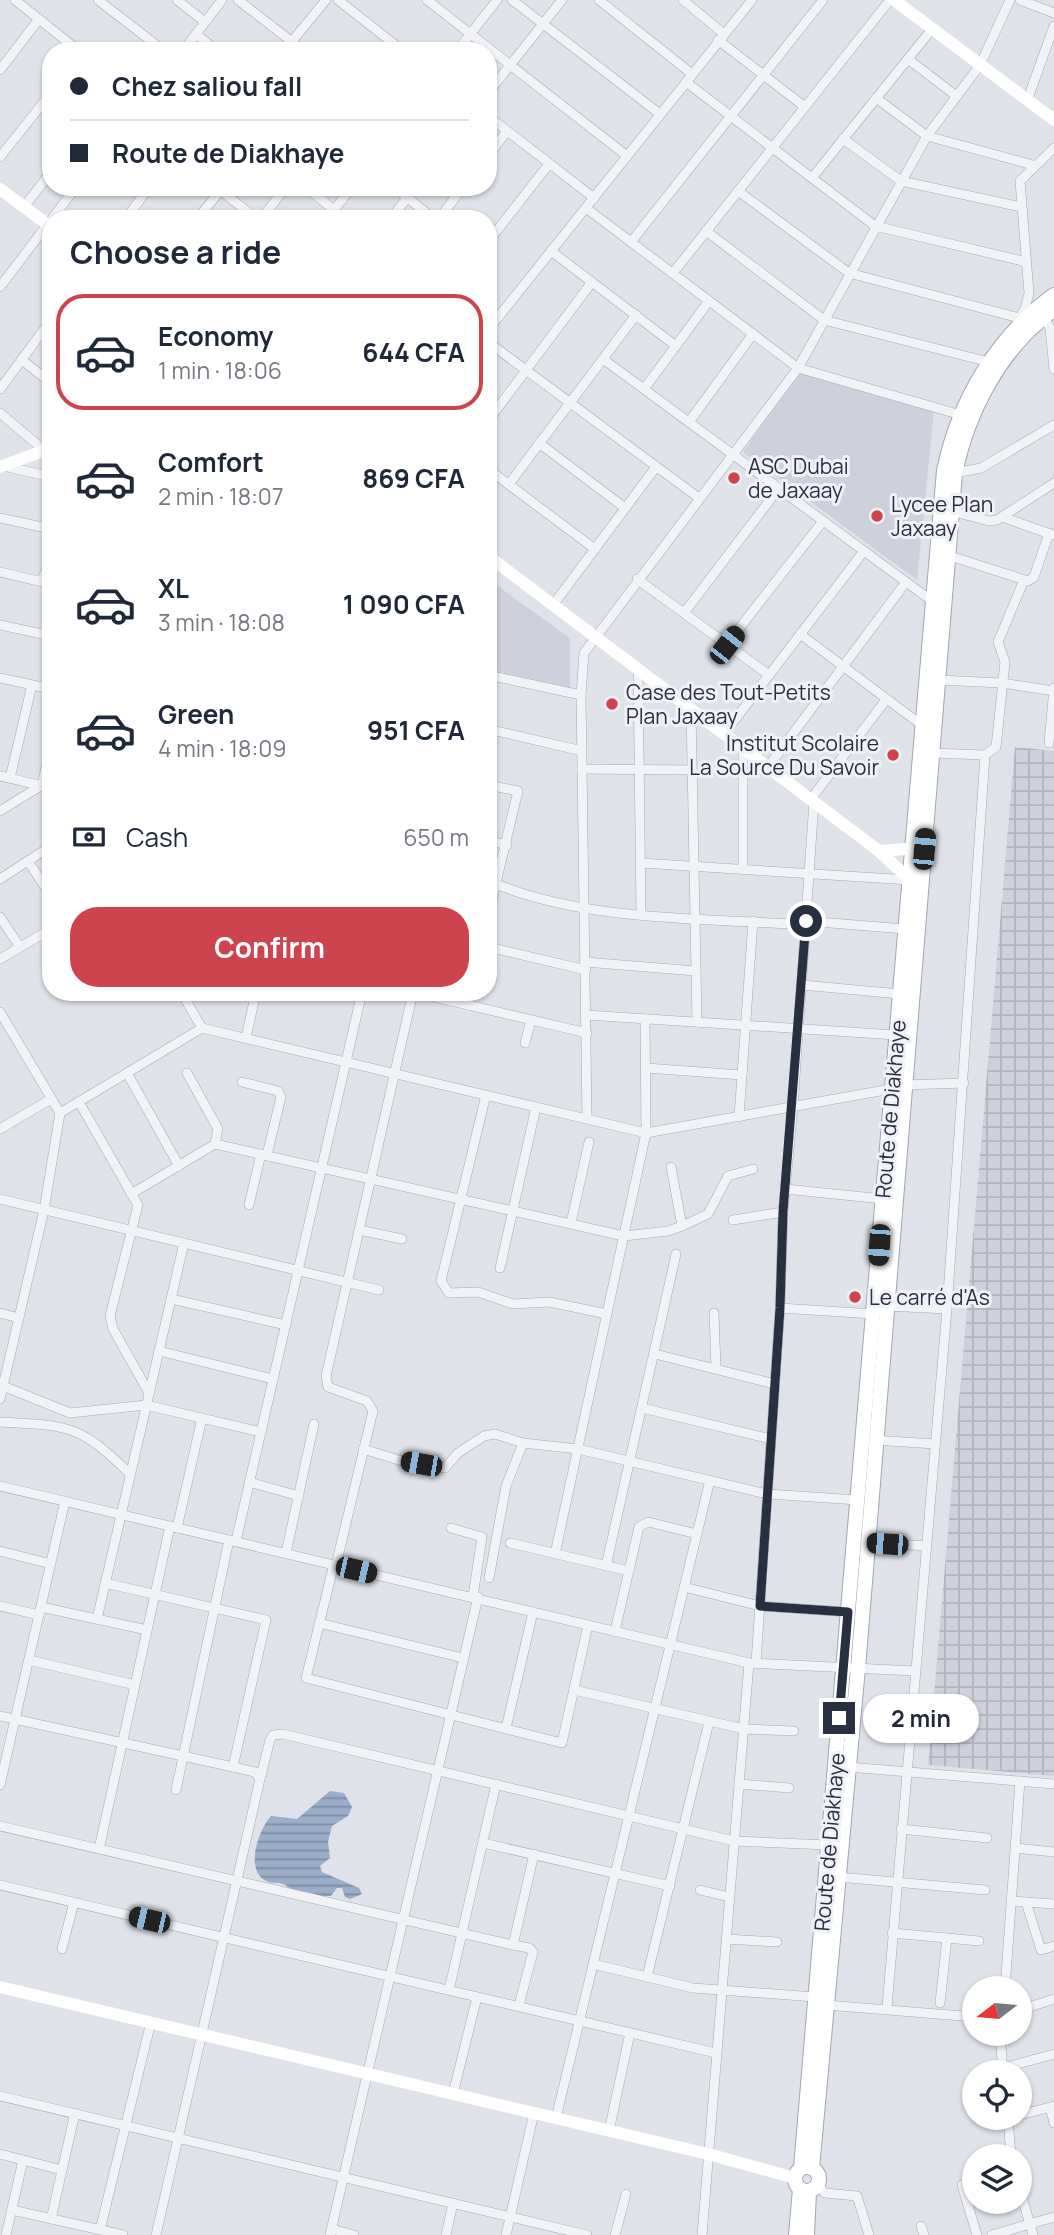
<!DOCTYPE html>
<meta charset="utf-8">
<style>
:root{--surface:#fff;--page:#f2f2f3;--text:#1f2937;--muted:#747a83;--line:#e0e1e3;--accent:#ce444e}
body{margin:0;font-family:Manrope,sans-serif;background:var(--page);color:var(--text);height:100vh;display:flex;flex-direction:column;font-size:26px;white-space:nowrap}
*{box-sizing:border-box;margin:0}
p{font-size:23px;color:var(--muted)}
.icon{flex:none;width:38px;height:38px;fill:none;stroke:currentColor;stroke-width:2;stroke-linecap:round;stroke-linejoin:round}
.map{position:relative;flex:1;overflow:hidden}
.side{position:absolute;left:42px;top:210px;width:455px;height:791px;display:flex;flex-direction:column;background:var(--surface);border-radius:28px;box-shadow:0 2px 5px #0004}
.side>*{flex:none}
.top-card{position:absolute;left:42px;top:42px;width:455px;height:154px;border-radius:28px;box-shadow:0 2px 5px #0004;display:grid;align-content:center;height:154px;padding:0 28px;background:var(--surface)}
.needle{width:46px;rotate:254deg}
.tools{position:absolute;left:962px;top:1976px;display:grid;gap:14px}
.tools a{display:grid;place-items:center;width:70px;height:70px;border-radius:50%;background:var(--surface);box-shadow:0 2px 5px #0004;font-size:35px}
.end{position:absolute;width:32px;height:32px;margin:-16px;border:9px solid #282f40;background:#fff;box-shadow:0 0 0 4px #fff}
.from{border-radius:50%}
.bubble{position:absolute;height:49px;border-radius:24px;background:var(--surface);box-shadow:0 2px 5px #0004;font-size:23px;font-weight:700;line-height:49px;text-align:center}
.car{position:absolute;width:21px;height:42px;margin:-21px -10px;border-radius:9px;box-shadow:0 0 5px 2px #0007;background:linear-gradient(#222 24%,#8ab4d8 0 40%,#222 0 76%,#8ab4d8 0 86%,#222 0)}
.top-card b{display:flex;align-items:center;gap:24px;height:66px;font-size:26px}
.top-card b+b{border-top:2px solid var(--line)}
.top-card i{width:18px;height:18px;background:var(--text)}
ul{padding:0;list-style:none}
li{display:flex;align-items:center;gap:21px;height:116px;margin:0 14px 10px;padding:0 14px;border:4px solid transparent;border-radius:28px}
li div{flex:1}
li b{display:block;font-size:26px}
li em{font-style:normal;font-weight:700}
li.active{border-color:var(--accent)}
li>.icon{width:63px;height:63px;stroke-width:1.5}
h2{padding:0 28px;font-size:32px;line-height:84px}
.pay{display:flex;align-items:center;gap:18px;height:77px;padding:0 28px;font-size:26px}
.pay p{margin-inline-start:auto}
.cta{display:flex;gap:14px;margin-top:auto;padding:14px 28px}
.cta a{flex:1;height:80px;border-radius:28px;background:var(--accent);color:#fff;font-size:28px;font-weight:700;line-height:80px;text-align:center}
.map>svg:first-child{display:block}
.built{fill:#ced1db}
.industrial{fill:url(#industrial-grid)}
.water{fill:url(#water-rules)}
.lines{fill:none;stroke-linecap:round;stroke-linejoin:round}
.street-casing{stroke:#a4a9b3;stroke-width:10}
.primary-casing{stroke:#9fa6b4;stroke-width:16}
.street{stroke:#f2f3f7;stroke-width:9}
.secondary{stroke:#fff;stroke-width:12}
.primary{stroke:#fff;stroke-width:14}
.route{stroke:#282f40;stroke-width:9}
.poi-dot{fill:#ce444e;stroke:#eff1f6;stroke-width:2.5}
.labels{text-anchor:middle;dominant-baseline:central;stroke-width:6;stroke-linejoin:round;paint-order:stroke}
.poi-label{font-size:21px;fill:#282f40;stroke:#eff1f6;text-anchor:start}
.street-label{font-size:21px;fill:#282f40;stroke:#eff1f6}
</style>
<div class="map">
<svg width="1054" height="2235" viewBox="0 0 1054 2235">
<defs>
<pattern id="industrial-grid" width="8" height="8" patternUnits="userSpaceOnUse" patternTransform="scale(1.75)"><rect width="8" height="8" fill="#ced1db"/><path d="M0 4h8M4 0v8" fill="none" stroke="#b1b4bd"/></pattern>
<pattern id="water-rules" width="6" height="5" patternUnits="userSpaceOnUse" patternTransform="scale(1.75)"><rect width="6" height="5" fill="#9aadc9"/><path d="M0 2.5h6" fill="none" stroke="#7e8da5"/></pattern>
</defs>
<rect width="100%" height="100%" fill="#dfe2e9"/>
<g class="built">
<path d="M798,373L934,410L917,580L743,452Z"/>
<path d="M488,579L570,638V688L488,669Z"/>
</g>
<path class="industrial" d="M1015,747L1054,751V1776L928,1765Z"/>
<path class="water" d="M330,1791L344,1793L352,1807L348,1816L332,1826L328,1842L330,1858L320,1866L322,1872L359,1888L362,1894L350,1899L345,1897L342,1888H337L331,1896C320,1896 307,1896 297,1892C291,1890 288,1886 283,1884C278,1882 271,1884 266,1881C244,1870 259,1829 271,1816L297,1819Z"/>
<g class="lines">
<g class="street-casing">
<g id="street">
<path d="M15,0L79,51"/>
<path d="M98,0L164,51"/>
<path d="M177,0L205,22"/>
<path d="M238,0L304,51"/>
<path d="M338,0L403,51"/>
<path d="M427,0L627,156"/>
<path d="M512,0L660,114"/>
<path d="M599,0L692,74"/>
<path d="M683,0L724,34"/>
<path d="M1020,0L1054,13"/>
<path d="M196,34L217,51"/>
<path d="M718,40L805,107"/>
<path d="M183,51L222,0"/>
<path d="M284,51L326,0"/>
<path d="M457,51L497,0"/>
<path d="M908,59L955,95"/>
<path d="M0,70L39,19"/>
<path d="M686,82L875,226L1027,262"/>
<path d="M488,93L562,0"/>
<path d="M876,98L927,136L1033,165"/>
<path d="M1027,101L1054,26"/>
<path d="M488,116L594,198"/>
<path d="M843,139L901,181L1021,207"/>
<path d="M488,156L507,131"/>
<path d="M0,157L51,93"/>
<path d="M812,178L932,29"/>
<path d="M216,187L257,219"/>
<path d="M306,187L334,210"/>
<path d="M394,187L434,219"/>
<path d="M738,191L849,273L1019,318L1023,322"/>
<path d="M24,207L51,172"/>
<path d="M586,208L798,368L961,415"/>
<path d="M52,219L76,187"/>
<path d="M126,219L149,187"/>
<path d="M197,219L220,191"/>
<path d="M261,219L286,187"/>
<path d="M327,219L352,187"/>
<path d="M391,219L415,187"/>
<path d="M439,219L463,187"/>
<path d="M706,231L824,320L989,362"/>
<path d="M488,242L549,164"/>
<path d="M631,242L823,0"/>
<path d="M551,251L676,346"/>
<path d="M673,273L890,0"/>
<path d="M0,287L50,221"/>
<path d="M1019,318L1025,309L1029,293L1020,181L1054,148"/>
<path d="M1044,318L1050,328L1054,369"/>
<path d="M488,330L752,0"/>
<path d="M488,342L699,498"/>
<path d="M603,359L932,601"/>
<path d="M22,360L51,383"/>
<path d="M0,389L51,320"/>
<path d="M644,389L709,301"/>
<path d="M0,413L45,451"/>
<path d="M488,421L592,282"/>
<path d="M689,422L753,334"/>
<path d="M539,443L625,508"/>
<path d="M4,466L51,477"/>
<path d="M488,469L595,549"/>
<path d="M955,473L981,468L1054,425"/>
<path d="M509,484L636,315"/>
<path d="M950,511L989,521L997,520L1054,483"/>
<path d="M0,518L51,529"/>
<path d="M1005,518L1053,535"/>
<path d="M947,555L1028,581L1034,577L1049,533"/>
<path d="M0,572L51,584"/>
<path d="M637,579L769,675"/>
<path d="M41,581L51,561"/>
<path d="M553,605L656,467"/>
<path d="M684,613L779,488"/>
<path d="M0,625L51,636"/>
<path d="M800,634L923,726"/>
<path d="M727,644L823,521"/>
<path d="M638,669L641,913"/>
<path d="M488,675L581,695"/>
<path d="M0,678L51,689"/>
<path d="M938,680L1002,683L1054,691"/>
<path d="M691,709L697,1022"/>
<path d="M488,729L582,751"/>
<path d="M724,734L864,551"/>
<path d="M1049,743L1054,688"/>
<path d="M743,748V869"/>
<path d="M932,753L985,755L996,747L1005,662L998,642L1024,580"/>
<path d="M768,767L906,582"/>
<path d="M582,769L692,770"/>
<path d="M0,776L51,788"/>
<path d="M10,778L32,685"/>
<path d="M488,785L518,791L488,916"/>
<path d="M811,799L885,701"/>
<path d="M0,811L42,785L51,745"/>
<path d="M488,840L507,845"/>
<path d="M28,861L51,896"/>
<path d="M641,863L910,880"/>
<path d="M0,879L51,846"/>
<path d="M496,884C589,922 706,918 806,925"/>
<path d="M0,917L20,947"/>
<path d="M806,921L905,929"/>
<path d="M488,947L586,970"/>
<path d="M0,959L51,929"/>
<path d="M585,962L696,971"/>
<path d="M802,985L900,994"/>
<path d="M181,992L202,1028"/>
<path d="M468,1005L470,992"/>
<path d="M0,1012L60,1113L44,1210L0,1399"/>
<path d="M586,1015L896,1035"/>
<path d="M246,1038L256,992"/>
<path d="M525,1043L531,1020"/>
<path d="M646,1068L742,1075"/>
<path d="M127,1073L179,1166"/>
<path d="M187,1073L218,1129L215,1144"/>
<path d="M242,1082L278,1091L281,1097L267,1155"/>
<path d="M904,1085L964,1083"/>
<path d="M486,1095L441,1281L449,1293L478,1292L513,1304L549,1302L607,1314"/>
<path d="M79,1102L138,1205L110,1316L113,1329L149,1393"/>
<path d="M60,1113L202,1028L646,1133L891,1089"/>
<path d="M739,1117L753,921"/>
<path d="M587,1119L581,695L584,653L798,368L927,136L980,65L1010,0"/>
<path d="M0,1129L51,1099"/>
<path d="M785,1189L883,1199"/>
<path d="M131,1194L215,1144L624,1236L668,1231L682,1226L671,1167"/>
<path d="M0,1199L379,1290"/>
<path d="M249,1205L261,1154"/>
<path d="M733,1220L783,1212"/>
<path d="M571,1223L589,1142"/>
<path d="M682,1226L708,1214L728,1176L753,1169"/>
<path d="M359,1230L402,1239"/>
<path d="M500,1268L536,1107"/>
<path d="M171,1299L286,1325"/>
<path d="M886,1306L947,1309"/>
<path d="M780,1308L874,1314"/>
<path d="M0,1313L19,1318"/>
<path d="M714,1313L716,1369"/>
<path d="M159,1351L273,1379"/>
<path d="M655,1354L775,1384"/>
<path d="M3,1386L70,1413L146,1405L261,1432"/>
<path d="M642,1408L771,1439"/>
<path d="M0,1422C68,1426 78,1423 129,1473"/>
<path d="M874,1440L935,1444"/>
<path d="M363,1449L402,1461L445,1468L458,1453L484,1436L495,1434L523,1443L578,1449L767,1494L858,1500"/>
<path d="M249,1482L299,1496"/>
<path d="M0,1486L749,1663L915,1671"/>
<path d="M177,1528L202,1418"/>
<path d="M451,1528L482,1537L473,1596"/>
<path d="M236,1541L362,992"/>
<path d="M867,1542L926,1546"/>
<path d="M510,1543L629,1571"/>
<path d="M0,1551L51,1564"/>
<path d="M286,1553L314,1424"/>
<path d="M555,1554L646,1133L645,1019"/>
<path d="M334,1564L306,1678L562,1743L588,1625"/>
<path d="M336,1565L373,1411L367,1401L328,1387L326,1376L413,992L587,1033"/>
<path d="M606,1566L676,1254"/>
<path d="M489,1578L506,1486L523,1443"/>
<path d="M105,1583L266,1620L233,1767"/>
<path d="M684,1587L760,1606L848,1612"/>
<path d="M0,1606L39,1615"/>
<path d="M41,1607L147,1630"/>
<path d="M97,1619L184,1243"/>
<path d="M319,1623L463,1658"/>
<path d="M615,1631L639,1527L648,1522L697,1534"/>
<path d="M29,1660L135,1685"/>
<path d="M756,1663L780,1308L783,1212L793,1107L814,801"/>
<path d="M574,1690L744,1729L794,1731"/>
<path d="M0,1716L233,1767L255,1772L260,1779L156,2235"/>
<path d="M506,1728L533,1612"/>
<path d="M848,1767L1054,1784"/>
<path d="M260,1779L270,1740L273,1735L283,1734L734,1841L829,1845"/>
<path d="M739,1784L789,1788"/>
<path d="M0,1785L65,1501"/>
<path d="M176,1790L229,1540"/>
<path d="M0,1826L513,1945"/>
<path d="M901,1829L987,1838"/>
<path d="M483,1843L670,1886"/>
<path d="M1015,1848L1054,1852"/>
<path d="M99,1849L170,1526"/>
<path d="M838,1877L985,1890"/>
<path d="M0,1885L716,2053"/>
<path d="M700,1890L729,1897"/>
<path d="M1011,1901L1054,1904"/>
<path d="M1026,1902L1041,1950L1054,1946"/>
<path d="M892,1933L979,1941"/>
<path d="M726,1939L777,1942"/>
<path d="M62,1949L74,1902"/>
<path d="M593,1964L693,1988L815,1997"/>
<path d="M647,1977L709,1722"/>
<path d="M1005,1988L1020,1781"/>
<path d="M449,1990L496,1784"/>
<path d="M940,2003L947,1938"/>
<path d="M519,2005L533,1952L529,1948L513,1945L534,1854"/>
<path d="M826,2005L975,2017"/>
<path d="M887,2007L947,1309L985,755"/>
<path d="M1020,2010L1054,1999"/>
<path d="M1000,2034L1003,2072"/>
<path d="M1003,2068L1054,2054"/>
<path d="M453,2094L477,1997"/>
<path d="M0,2096L587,2235"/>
<path d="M1050,2107L1054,2123"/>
<path d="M1020,2115L1054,2106"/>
<path d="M556,2118L710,1480"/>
<path d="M1008,2118L1011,2156"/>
<path d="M609,2131L630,2033"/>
<path d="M0,2154L62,2170"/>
<path d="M818,2185L825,2193L857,2196L869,2235"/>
<path d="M962,2185L977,2235"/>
<path d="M1020,2190L1033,2235"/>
<path d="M12,2210L123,2235"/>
<path d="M51,2219L75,2113"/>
<path d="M921,2226L924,2235"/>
<path d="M332,2229L354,2235"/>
<path d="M100,2230L151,2022"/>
<path d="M6,2235L23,2160"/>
<path d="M330,2235L478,1597"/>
<path d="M446,2235L453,2203"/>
<path d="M506,2235L534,2113"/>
<path d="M615,2235L626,2194"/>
<path d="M702,2235L749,1663"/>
<path d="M992,2235L1054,2217"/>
</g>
</g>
<g class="primary-casing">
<g id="primary">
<circle cx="807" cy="2179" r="12"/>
<path d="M801,2168L944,471C958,402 996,337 1054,295"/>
<path d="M812,2168L858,1668L955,473C968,411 1001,347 1054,310"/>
<path d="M796,2235L800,2189"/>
<path d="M807,2235L809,2192"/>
</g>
</g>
<use href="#street" class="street"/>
<g class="secondary">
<path d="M894,0L1054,120"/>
<path d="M0,189L51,227"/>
<path d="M0,467L51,448"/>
<path d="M488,556L879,851L910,880L917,882"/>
<path d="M879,851L920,848"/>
<path d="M0,1987L708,2154L795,2178"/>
</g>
<use href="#primary" class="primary"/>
</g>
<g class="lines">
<path class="route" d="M806,921L783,1212L780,1308L760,1606L848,1612L839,1718"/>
</g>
<g class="poi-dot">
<circle cx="734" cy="478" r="7"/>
<circle cx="877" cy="516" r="7"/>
<circle cx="612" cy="704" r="7"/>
<circle cx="893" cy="755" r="7"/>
<circle cx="855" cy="1297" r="7"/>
</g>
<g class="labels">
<g class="poi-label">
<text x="748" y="466">ASC Dubai<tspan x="748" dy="24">de Jaxaay</tspan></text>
<text x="891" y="504">Lycee Plan<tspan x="891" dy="24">Jaxaay</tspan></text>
<text x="626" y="692">Case des Tout-Petits<tspan x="626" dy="24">Plan Jaxaay</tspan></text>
<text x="879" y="743" text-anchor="end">Institut Scolaire<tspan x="879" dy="24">La Source Du Savoir</tspan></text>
<text x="869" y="1297">Le carré d'As</text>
</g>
<g class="street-label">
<text transform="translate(890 1109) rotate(-85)">Route de Diakhaye</text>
<text transform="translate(829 1842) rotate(-85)">Route de Diakhaye</text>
</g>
</g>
</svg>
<div class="tools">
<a><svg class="needle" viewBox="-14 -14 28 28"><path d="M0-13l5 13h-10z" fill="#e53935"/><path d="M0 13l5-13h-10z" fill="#747a83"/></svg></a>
<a><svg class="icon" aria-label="locate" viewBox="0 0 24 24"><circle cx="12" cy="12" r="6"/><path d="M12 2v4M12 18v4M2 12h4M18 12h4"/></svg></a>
<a><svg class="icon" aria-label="layers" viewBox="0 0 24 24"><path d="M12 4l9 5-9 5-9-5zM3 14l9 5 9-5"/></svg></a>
</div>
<i class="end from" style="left:806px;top:921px"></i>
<i class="end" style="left:839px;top:1718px"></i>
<div class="bubble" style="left:863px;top:1694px;width:116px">2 min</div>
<i class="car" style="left:727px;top:645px;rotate:38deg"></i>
<i class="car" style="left:924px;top:849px;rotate:5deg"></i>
<i class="car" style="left:879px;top:1245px;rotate:184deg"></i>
<i class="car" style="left:421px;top:1464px;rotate:280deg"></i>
<i class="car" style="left:887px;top:1544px;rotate:274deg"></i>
<i class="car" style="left:356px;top:1570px;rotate:103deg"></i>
<i class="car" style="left:149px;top:1920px;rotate:283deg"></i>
<div class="top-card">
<b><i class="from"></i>Chez saliou fall</b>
<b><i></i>Route de Diakhaye</b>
</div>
<section class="side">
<h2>Choose a ride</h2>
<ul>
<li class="active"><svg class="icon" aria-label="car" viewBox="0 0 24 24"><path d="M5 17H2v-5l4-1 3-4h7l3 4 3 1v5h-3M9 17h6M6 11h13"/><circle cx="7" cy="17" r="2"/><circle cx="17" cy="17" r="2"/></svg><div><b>Economy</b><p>1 min · 18:06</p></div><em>644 CFA</em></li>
<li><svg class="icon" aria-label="car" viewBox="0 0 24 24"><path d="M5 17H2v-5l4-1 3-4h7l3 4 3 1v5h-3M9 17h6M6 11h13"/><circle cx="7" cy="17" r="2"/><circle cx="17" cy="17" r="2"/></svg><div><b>Comfort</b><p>2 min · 18:07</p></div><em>869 CFA</em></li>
<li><svg class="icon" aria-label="car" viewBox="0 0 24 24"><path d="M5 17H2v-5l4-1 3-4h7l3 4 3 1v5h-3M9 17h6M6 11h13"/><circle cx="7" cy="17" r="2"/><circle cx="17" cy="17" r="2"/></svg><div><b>XL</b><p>3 min · 18:08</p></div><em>1 090 CFA</em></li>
<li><svg class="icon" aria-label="car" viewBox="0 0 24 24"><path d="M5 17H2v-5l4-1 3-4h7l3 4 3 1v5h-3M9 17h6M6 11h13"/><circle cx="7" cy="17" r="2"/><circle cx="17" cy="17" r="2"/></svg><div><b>Green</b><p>4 min · 18:09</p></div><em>951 CFA</em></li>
</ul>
<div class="pay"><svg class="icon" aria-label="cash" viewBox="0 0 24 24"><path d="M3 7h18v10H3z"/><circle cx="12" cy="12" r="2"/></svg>Cash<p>650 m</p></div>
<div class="cta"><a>Confirm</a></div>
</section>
</div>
